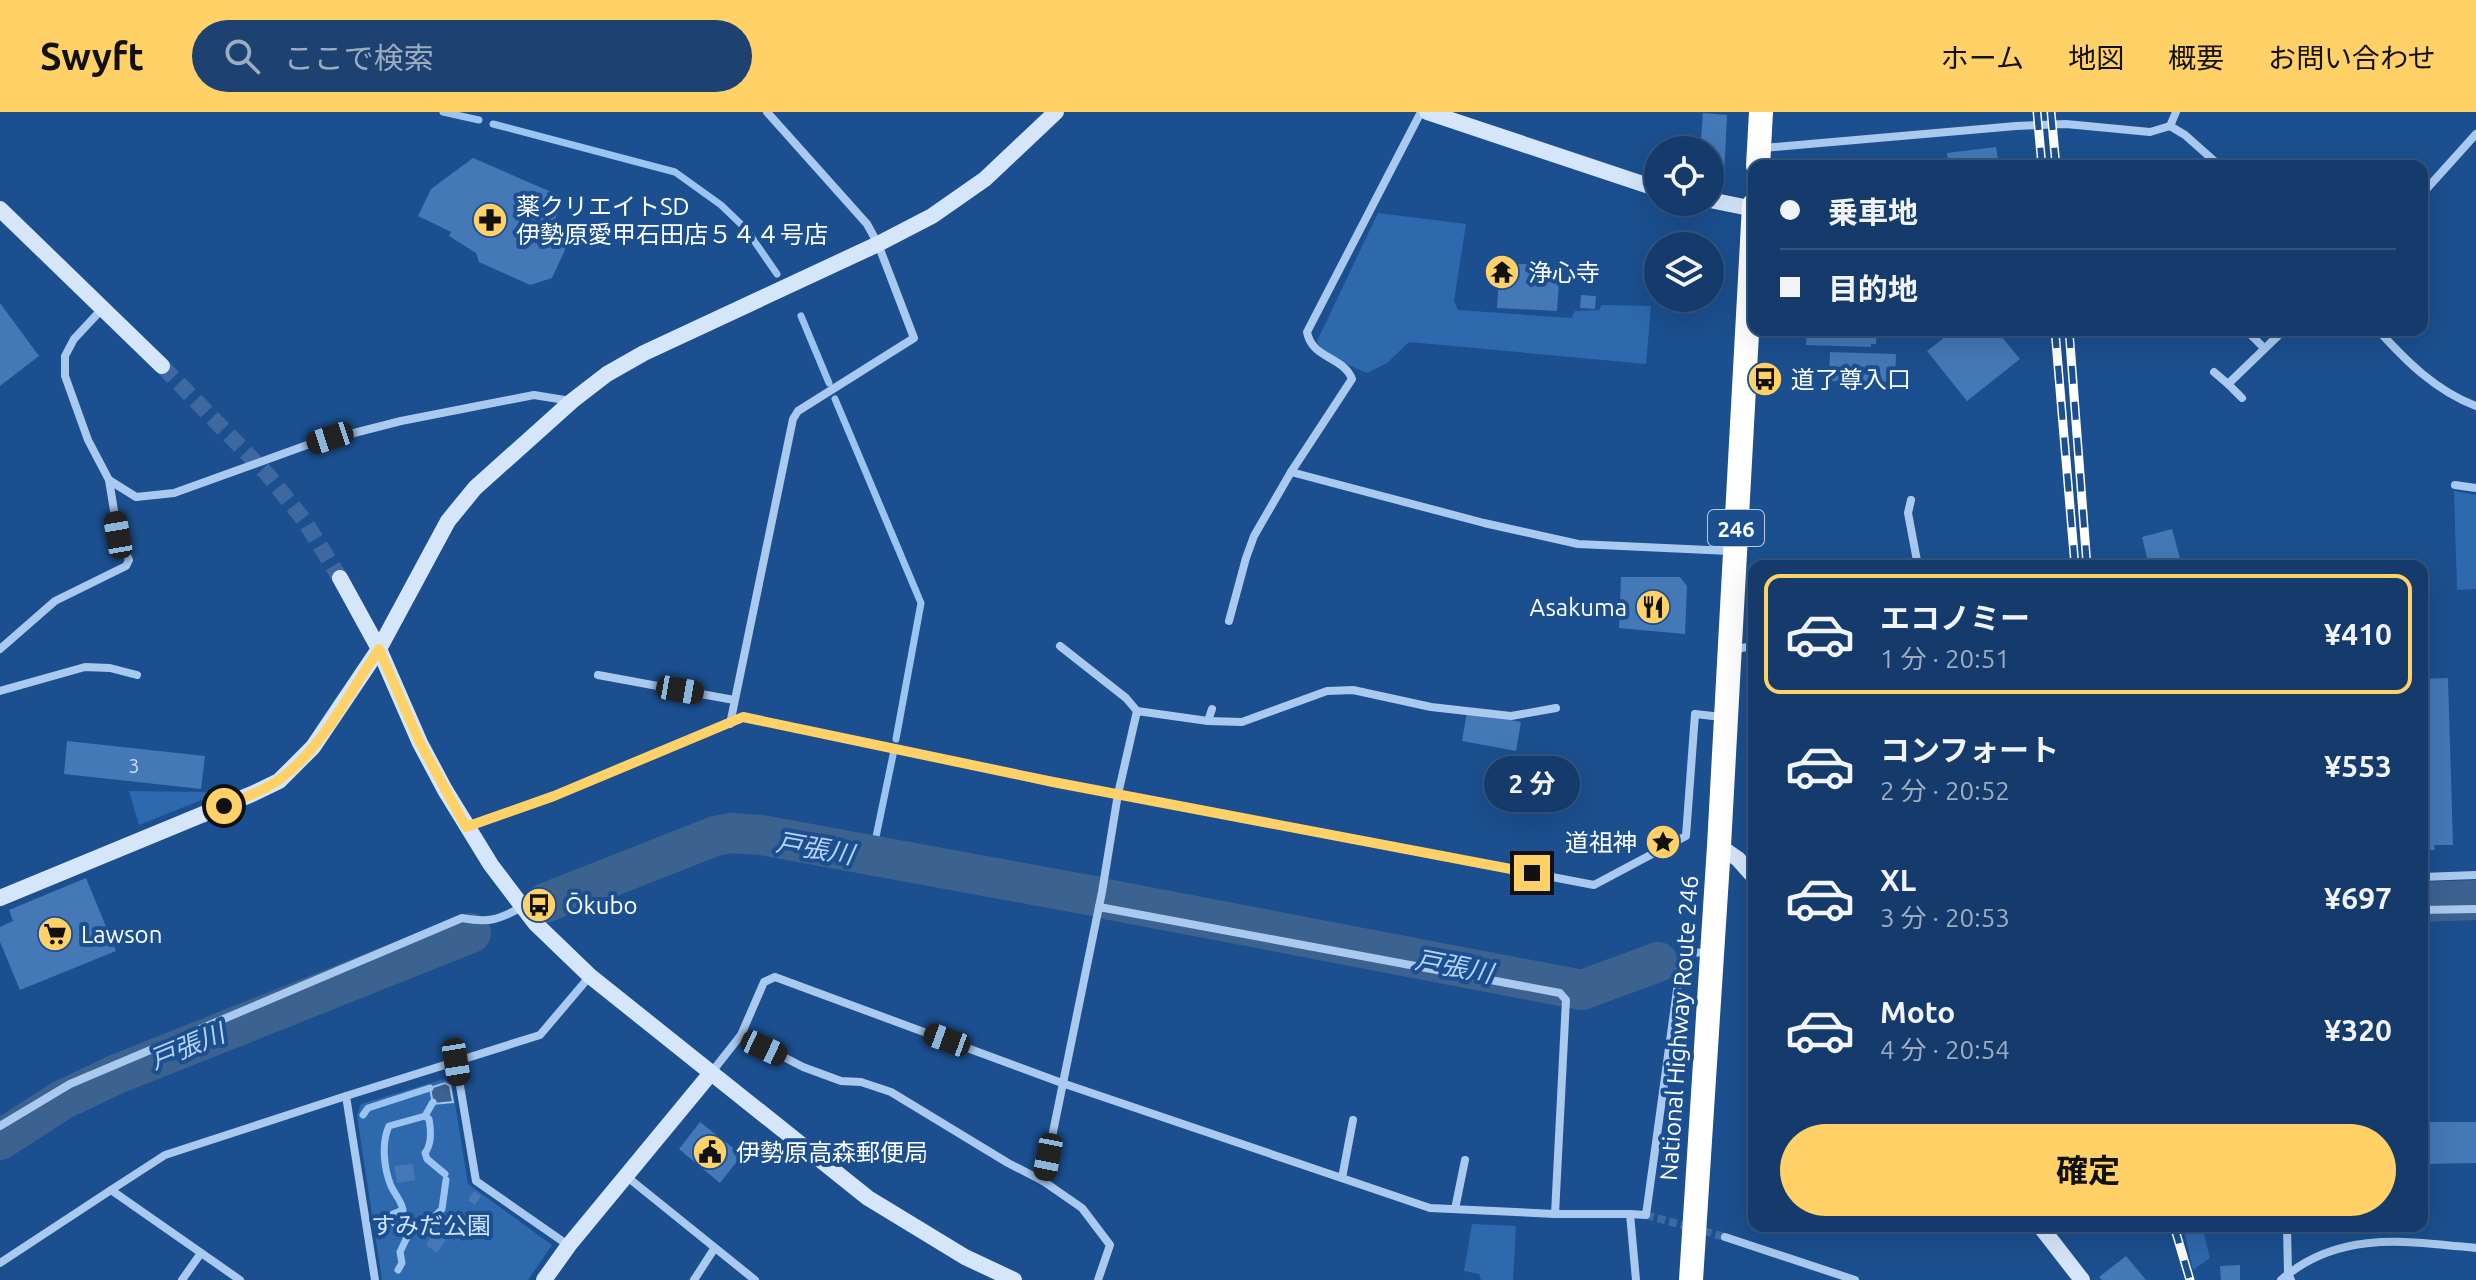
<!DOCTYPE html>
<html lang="ja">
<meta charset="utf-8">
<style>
:root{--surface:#143b6b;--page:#1d4271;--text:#f1f3f6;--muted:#9dadc1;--line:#33557e;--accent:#ffd166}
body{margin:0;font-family:Ubuntu,"Noto Sans JP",sans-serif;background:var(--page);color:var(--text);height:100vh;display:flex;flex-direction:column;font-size:30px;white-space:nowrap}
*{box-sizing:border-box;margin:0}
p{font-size:26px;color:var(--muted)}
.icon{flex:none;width:44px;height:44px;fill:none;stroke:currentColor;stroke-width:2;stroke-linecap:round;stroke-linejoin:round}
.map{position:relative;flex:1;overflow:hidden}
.side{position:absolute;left:1748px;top:448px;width:680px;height:672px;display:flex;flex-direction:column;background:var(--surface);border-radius:16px;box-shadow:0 8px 32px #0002,0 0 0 2px var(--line)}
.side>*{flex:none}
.top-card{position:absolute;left:1748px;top:48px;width:680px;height:176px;border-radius:16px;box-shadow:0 8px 32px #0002,0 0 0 2px var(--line);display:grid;align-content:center;height:176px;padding:0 32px;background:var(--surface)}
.controls{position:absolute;left:1644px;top:24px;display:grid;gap:16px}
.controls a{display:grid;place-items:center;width:80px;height:80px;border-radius:50%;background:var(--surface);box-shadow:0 8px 32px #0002,0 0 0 2px var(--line);font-size:40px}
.end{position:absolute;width:36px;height:36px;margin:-18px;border:10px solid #ffd166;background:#111;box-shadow:0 0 0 4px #111}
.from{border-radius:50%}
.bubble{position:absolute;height:56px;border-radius:28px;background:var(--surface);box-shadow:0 8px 32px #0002,0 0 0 2px var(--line);font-size:26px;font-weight:700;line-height:56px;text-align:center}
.car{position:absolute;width:24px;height:48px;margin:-24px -12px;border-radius:10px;box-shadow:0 0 6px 2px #0007;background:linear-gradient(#222 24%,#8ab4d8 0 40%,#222 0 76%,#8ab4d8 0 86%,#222 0)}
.top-card b{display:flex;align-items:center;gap:28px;height:76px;font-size:30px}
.top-card b+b{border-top:2px solid var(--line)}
.top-card i{width:20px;height:20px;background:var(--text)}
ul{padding:14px 0 0;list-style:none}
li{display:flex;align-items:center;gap:24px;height:120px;margin:0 16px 12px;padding:0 16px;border:4px solid transparent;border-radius:16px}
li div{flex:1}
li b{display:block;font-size:30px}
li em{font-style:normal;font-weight:700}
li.active{border-color:var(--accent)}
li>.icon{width:72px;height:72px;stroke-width:1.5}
.primary-button{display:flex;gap:16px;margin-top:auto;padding:16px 32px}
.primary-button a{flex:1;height:92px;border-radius:48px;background:var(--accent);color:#111;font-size:32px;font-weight:700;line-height:92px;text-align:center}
header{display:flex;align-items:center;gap:48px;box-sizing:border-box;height:112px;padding:0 40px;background:var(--accent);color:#111}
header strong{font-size:38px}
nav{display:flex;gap:44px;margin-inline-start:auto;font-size:28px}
.search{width:560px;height:72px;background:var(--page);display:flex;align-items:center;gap:20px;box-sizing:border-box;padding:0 28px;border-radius:44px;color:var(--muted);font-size:30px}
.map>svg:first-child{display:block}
.green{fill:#2e69ad}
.water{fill:#3c6290;stroke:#9cc4f0;stroke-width:2}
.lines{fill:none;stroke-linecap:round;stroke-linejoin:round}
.stream{stroke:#9cc4f0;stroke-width:7}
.river{stroke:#3c6290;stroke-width:40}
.building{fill:#4478b7}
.street-tunnel{stroke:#3d69a0;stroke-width:8;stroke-dasharray:8 4;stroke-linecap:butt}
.secondary-tunnel{stroke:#3d69a0;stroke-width:16;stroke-dasharray:16 8;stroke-linecap:butt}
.street{stroke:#a9c9ee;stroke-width:8}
.secondary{stroke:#d6e6fa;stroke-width:16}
.highway{stroke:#fff;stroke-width:24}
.rail-casing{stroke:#fff;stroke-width:9}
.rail{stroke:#1b4f8f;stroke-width:6;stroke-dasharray:18;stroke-linecap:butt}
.route{stroke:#ffd166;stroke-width:10}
.labels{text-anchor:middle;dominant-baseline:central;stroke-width:8;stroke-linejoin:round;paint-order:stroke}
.number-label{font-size:20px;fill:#d0dded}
.shield{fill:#1b4f8f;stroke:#bbcadd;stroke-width:2}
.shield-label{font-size:22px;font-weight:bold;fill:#fff}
.poi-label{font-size:24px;fill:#fff;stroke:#1b4f8f;text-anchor:start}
.street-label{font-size:24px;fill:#fff;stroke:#1b4f8f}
.park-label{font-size:24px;fill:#cfe3fa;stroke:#1b4f8f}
.water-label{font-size:26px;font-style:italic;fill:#b5d3f5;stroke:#1b4f8f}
</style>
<header>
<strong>Swyft</strong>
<div class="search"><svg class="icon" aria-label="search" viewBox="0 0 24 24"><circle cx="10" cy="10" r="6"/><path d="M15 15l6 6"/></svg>ここで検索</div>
<nav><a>ホーム</a><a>地図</a><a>概要</a><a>お問い合わせ</a></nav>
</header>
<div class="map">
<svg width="2476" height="1168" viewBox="0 0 2476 1168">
<rect width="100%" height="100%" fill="#1b4f8f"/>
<g class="green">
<path d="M1378,101L1466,112L1454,189L1458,198L1571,206L1575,199L1599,198L1602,193L1651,194L1646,252L1409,230L1387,251L1367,261L1324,242L1317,229Z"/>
<path d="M2454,379L2476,383V477L2457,478Z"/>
<path d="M129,679L213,680L214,683L139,713Z"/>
<path d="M444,967L452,973L468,1072L552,1133L528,1168H382L357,1004L361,992Z"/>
<path d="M1472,1112L1516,1114L1513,1168H1481L1479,1162L1464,1159Z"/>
<path d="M2183,1114H2202L2210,1146L2193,1158Z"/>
</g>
<path class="water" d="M445,971L450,974L453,990L433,992L430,976Z"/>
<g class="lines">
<g class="stream">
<path d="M443,0L479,8"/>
<path d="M493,12L675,60L721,93L746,117L777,162"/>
<path d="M801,204L829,271"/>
<path d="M835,287L921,491L896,627"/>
<path d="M872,744L893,643"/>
<path d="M363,1003L368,996L430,976"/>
<path d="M425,1004L429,1007C431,1018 432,1032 425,1041L427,1047L445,1062"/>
<path d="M420,1119L442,1097L446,1068"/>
<path d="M398,1158L402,1151L400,1140L409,1121L405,1113L395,1112L392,1108L393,1102L403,1098C401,1088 395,1083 391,1074C384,1057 381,1031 389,1014L425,1004L433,990"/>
</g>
<g class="river">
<path d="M1106,787L1582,878L1658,850"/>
<path d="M2422,790L2476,788"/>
<path d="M545,791L715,724L731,721L761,723L1094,784"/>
<path d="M0,1028L62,988L117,962L471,821"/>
</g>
</g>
<g class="building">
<path d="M1703,1L1727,3L1724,64L1710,63V38H1700Z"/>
<path d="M1996,35L1999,54H1949L1947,41Z"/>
<path d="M473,46L565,86L553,112L571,125L552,166L530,173L479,150L476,141L449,124L451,120L418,104L431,77Z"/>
<path d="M1788,47L1826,48L1825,54H1788Z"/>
<path d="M1500,151L1560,154L1557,199L1497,196Z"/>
<path d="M1581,183L1596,184L1595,197L1580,196Z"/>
<path d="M0,191L39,244L0,274Z"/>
<path d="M1807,218H1877L1876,232H1871V235L1806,233Z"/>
<path d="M1954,218H1996L2020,247L1967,289L1927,239Z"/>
<path d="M1830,240L1896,242L1895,270L1829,269Z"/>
<path d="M2172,417L2182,454H2149L2142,425Z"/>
<path d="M1621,465H1680L1687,474L1685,522L1619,516Z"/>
<path d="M2448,566L2453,733H2434L2435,738H2422V567Z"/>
<path d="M1467,600L1521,610L1516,639L1462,629Z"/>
<path d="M67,629L205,644L201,677L64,662Z"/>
<path d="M86,766L116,839L20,878L0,830V815L13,809L9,798Z"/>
<path d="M700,1010L742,1043L720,1071L679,1037Z"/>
<path d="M2422,1010H2476V1051L2422,1052Z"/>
<path d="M413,1052L415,1068L397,1071L394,1054Z"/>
<path d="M474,1079L481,1084L475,1093L468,1088Z"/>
<path d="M437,1114L450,1122L437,1141L426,1133Z"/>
<path d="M2126,1144L2146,1168H2102L2099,1165Z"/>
<path d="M2240,1153V1168H2221L2220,1154Z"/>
</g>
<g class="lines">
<path class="street-tunnel" d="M1646,1103L1725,1125"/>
<path class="secondary-tunnel" d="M162,254L268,363L304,408L340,466"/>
<g class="street">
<path d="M2170,14L2176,0"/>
<path d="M1764,36L2016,14L2066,12L2150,20L2170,14L2185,23L2220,54"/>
<path d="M2422,82L2476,22"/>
<path d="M102,197L74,227L65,244V264L88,328L109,368L136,385L174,381L307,333L401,309L534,283L571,289"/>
<path d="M2246,218L2264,236"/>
<path d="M2378,218C2406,249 2436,279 2476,294"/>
<path d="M2214,260L2228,272"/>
<path d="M2242,286L2228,272L2284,218"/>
<path d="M1291,360L1352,267C1343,244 1312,247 1307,220L1421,0"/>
<path d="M2455,373L2476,376"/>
<path d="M1911,388L1908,401L1918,454"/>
<path d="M1229,509L1246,446L1254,424L1291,360L1484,411L1578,432L1730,439"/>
<path d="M1060,534L1126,586L1137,599"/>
<path d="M0,537L55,489L126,454L129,448L118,423L109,368"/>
<path d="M1735,537L1754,534"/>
<path d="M598,563L734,588"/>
<path d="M0,579L85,555L110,556L137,563"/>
<path d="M1208,609L1212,597"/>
<path d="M730,612L793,307L798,299L914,226L878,132L867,112L767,0"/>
<path d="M467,715L554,684L743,605L1053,670L1594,773L1686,724L1695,602L1722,605"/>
<path d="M2422,765L2476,763"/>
<path d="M1099,795L1560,881L1566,888L1555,1102"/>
<path d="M2422,798L2476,797"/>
<path d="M741,923L803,955L841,969L861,970L891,980L1008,1051L1043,1069L1082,1096L1110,1133L1098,1168"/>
<path d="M456,950L476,1069L568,1133"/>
<path d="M711,961L741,923L764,870L775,865L1062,971L1430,1096L1555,1102H1630L1636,1168"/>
<path d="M0,1014L70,972L462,806C489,811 498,808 522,795"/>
<path d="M626,1064L755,1168"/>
<path d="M1342,1066L1353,1008"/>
<path d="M1043,1069L1102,780L1118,682L1137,599L1208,609L1242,610L1327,579L1353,578L1431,595L1511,604L1556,596"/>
<path d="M111,1078L165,1043L346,984"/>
<path d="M1455,1097L1465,1048"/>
<path d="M1630,1102L1646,1103L1681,849C1687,837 1696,840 1708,842"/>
<path d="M2287,1114L2288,1161L2291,1168"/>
<path d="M1725,1125L1855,1168"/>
<path d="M0,1151L111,1078L240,1168"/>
<path d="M182,1168L201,1141"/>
<path d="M375,1168L346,984L540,923L590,864"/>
<path d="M694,1168L714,1137"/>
<path d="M2281,1168C2338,1118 2406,1129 2476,1136"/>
</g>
<g class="secondary">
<path d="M1427,0L1658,77"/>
<path d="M1710,88L1754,97"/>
<path d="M0,97L162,254"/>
<path d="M340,466L379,537L420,631L445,678L491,753L535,811L590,864L868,1086L965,1145L1014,1168"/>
<path d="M1719,734L1738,747L1754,765"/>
<path d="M0,786L252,682L279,669L313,635L379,537L448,409L475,376L572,289L607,262L644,241L878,132L932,104L985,67L1056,0"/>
<path d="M2040,1114L2082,1168"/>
<path d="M544,1168L569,1133L711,961"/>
</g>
<g class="highway">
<path d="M1758,54L1761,0"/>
<path d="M1691,1168L1719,734L1754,93"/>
</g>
<g class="rail-casing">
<g id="rail">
<path d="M2037,0L2042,54"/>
<path d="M2051,0L2056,54"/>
<path d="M2055,218L2075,454"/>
<path d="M2069,218L2087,454"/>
<path d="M2174,1114L2190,1168"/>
</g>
</g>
<use href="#rail" class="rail"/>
</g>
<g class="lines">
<path class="route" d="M224,694C243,686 264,679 280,667C323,635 349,581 379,537L420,631L466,715L554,684L743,605L1053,670L1532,761"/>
</g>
<defs>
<g id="pharmacy-disc" transform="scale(1.8)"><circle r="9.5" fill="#ffd166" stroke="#1b4f8f"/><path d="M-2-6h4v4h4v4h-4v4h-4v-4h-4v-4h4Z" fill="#111"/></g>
<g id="temple-disc" transform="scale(1.8)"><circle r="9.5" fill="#ffd166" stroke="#1b4f8f"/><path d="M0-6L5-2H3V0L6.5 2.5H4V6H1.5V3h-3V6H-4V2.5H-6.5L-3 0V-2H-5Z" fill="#111"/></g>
<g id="bus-disc" transform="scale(1.8)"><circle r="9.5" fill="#ffd166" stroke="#1b4f8f"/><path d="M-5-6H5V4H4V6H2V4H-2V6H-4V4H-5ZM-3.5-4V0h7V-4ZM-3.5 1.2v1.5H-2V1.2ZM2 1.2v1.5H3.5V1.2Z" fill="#111"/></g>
<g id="restaurant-disc" transform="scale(1.8)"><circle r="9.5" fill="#ffd166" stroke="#1b4f8f"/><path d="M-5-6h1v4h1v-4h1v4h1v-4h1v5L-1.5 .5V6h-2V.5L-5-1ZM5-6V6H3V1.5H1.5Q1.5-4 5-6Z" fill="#111"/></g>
<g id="sight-disc" transform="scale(1.8)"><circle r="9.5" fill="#ffd166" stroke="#1b4f8f"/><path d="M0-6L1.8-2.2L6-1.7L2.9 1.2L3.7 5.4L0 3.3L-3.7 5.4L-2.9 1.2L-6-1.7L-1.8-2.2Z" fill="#111"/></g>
<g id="supermarket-disc" transform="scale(1.8)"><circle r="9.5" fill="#ffd166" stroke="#1b4f8f"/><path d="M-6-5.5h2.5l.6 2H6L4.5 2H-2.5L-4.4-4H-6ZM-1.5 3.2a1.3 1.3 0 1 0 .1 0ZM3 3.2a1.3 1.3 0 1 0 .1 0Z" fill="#111"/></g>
<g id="civic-disc" transform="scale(1.8)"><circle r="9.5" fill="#ffd166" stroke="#1b4f8f"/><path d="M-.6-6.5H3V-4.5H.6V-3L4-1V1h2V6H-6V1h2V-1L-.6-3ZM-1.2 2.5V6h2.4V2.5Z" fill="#111"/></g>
</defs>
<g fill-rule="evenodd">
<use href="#pharmacy-disc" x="490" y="108"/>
<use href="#temple-disc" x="1502" y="160"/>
<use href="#bus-disc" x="1765" y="267"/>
<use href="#restaurant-disc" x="1653" y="495"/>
<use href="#sight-disc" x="1663" y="730"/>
<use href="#bus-disc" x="539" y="793"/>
<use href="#supermarket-disc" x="55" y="822"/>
<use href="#civic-disc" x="710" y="1040"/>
</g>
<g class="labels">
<g class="number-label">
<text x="134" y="653">3</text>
</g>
<rect class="shield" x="1708" y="398" width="56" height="36" rx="6"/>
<g class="shield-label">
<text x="1736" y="416">246</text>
</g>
<g class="poi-label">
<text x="516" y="94">薬クリエイトSD<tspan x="516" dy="28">伊勢原愛甲石田店５４４号店</tspan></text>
<text x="1528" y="160">浄心寺</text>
<text x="1791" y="267">道了尊入口</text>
<text x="1627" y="495" text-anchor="end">Asakuma</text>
<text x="1637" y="730" text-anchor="end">道祖神</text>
<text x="565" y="793">Ōkubo</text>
<text x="81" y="822">Lawson</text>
<text x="736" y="1040">伊勢原高森郵便局</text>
</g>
<g class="street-label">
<text transform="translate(1679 916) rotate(-86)">National Highway Route 246</text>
</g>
<g class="park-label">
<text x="431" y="1113">すみだ公園</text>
</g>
<g class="water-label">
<text transform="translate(815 736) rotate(10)">戸張川</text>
<text transform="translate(1454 854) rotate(11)">戸張川</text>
<text transform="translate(187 934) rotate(-22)">戸張川</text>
</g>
</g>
</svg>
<div class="controls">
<a><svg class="icon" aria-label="locate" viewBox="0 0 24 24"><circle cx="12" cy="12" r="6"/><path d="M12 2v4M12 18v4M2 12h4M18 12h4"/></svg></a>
<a><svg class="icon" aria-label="layers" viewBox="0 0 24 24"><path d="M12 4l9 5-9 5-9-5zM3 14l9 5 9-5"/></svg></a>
</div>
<i class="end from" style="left:224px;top:694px"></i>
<i class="end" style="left:1532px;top:761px"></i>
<div class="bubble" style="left:1484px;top:644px;width:96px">2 分</div>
<i class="car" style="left:330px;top:326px;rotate:252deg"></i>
<i class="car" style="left:118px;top:423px;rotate:350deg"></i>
<i class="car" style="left:680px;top:578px;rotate:100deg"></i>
<i class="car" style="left:947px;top:928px;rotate:290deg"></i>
<i class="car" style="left:764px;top:936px;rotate:115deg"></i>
<i class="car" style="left:456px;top:950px;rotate:171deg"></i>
<i class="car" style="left:1048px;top:1045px;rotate:191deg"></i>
<div class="top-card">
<b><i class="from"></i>乗車地</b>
<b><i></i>目的地</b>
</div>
<section class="side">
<ul>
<li class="active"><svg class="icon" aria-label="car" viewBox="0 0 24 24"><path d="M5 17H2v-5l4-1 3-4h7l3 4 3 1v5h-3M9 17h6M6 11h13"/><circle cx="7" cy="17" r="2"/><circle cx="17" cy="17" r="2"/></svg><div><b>エコノミー</b><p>1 分 · 20:51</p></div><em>¥410</em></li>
<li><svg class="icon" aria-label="car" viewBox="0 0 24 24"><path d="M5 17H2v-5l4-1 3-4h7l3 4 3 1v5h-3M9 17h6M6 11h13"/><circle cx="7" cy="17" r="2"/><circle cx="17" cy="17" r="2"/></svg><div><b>コンフォート</b><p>2 分 · 20:52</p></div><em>¥553</em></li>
<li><svg class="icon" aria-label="car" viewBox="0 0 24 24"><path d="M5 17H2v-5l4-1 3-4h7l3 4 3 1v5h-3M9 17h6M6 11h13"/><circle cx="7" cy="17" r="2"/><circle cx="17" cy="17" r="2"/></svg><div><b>XL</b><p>3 分 · 20:53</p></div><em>¥697</em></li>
<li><svg class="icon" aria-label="car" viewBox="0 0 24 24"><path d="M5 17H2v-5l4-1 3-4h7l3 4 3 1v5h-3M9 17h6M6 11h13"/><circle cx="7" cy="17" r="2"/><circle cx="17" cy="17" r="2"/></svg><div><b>Moto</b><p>4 分 · 20:54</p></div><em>¥320</em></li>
</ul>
<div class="primary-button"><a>確定</a></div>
</section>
</div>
